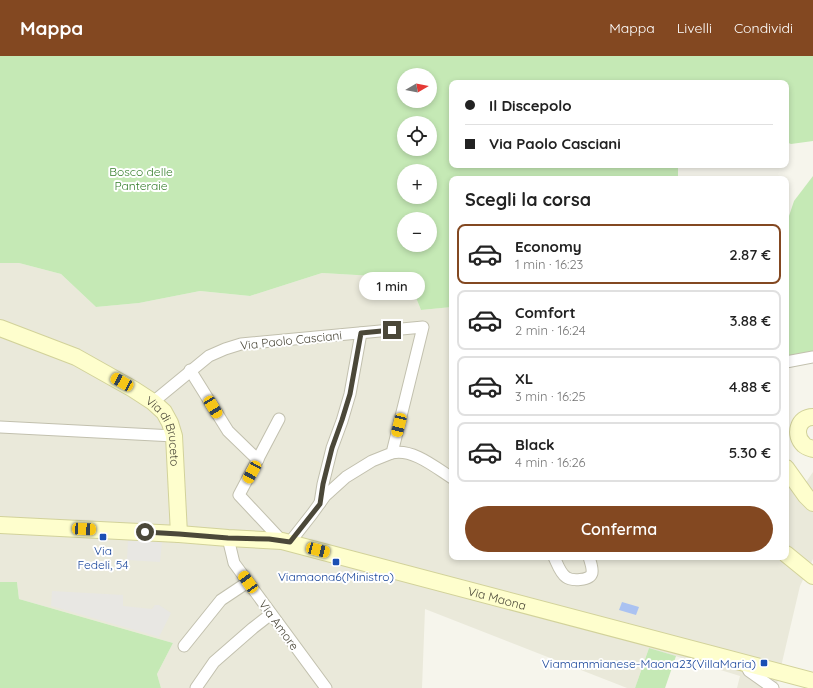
<!DOCTYPE html>
<html lang="it">
<meta charset="utf-8">
<style>
:root{--surface:#fff;--page:#f2f2f2;--text:#222;--muted:#767676;--line:#e0e0e0;--accent:#834821}
body{margin:0;font-family:Quicksand,sans-serif;background:var(--page);color:var(--text);height:100vh;display:flex;flex-direction:column;font-size:15px;white-space:nowrap}
*{box-sizing:border-box;margin:0}
p{font-size:13px;color:var(--muted)}
.icon{flex:none;width:22px;height:22px;fill:none;stroke:currentColor;stroke-width:2;stroke-linecap:round;stroke-linejoin:round}
.map{position:relative;flex:1;overflow:hidden}
.panel{position:absolute;left:449px;top:120px;width:340px;height:384px;display:flex;flex-direction:column;background:var(--surface);border-radius:8px;box-shadow:0 2px 6px #0003}
.panel>*{flex:none}
.guide{position:absolute;left:449px;top:24px;width:340px;height:88px;border-radius:8px;box-shadow:0 2px 6px #0003;display:grid;align-content:center;height:88px;padding:0 16px;background:var(--surface)}
.needle{width:26px;rotate:80deg}
.buttons{position:absolute;left:397px;top:12px;display:grid;gap:8px}
.buttons a{display:grid;place-items:center;width:40px;height:40px;border-radius:50%;background:var(--surface);box-shadow:0 2px 6px #0003;font-size:20px}
.end{position:absolute;width:18px;height:18px;margin:-9px;border:5px solid #4b4839;background:#fff;box-shadow:0 0 0 2px #fff}
.from{border-radius:50%}
.bubble{position:absolute;height:28px;border-radius:14px;background:var(--surface);box-shadow:0 2px 6px #0003;font-size:13px;font-weight:600;line-height:28px;text-align:center}
.car{position:absolute;width:12px;height:24px;margin:-12px -6px;border-radius:5px;box-shadow:0 0 3px 1px #0007;background:linear-gradient(#f5c518 24%,#345 0 40%,#f5c518 0 76%,#345 0 86%,#f5c518 0)}
.guide b{display:flex;align-items:center;gap:14px;height:38px;font-size:15px}
.guide b+b{border-top:1px solid var(--line)}
.guide i{width:10px;height:10px;background:var(--text)}
ul{padding:0;list-style:none}
li{display:flex;align-items:center;gap:12px;height:60px;margin:0 8px 6px;padding:0 8px;border:2px solid var(--line);border-radius:8px}
li div{flex:1}
li b{display:block;font-size:15px}
li em{font-style:normal;font-weight:600}
li.on{border-color:var(--accent)}
li>.icon{width:36px;height:36px;stroke-width:1.5}
h2{padding:0 16px;font-size:18px;line-height:48px}
.primary-button{display:flex;gap:8px;margin-top:auto;padding:8px 16px}
.primary-button a{flex:1;height:46px;border-radius:24px;background:var(--accent);color:#fff;font-size:16px;font-weight:600;line-height:46px;text-align:center}
header{display:flex;align-items:center;gap:24px;box-sizing:border-box;height:56px;padding:0 20px;background:var(--accent);color:#fff}
header strong{font-size:19px}
nav{display:flex;gap:22px;margin-inline-start:auto;font-size:14px}
.map>svg:first-child{display:block}
.residential{fill:#eae9da}
.green{fill:#c5e9b5;fill-rule:evenodd}
.parking{fill:#e8e7e3}
.water{fill:#aac2f1}
.lines{fill:none;stroke-linecap:round;stroke-linejoin:round}
.minor-casing{stroke:#c2c0ae;stroke-width:13}
.secondary-casing{stroke:#d2d29a;stroke-width:18}
.minor{stroke:#fff;stroke-width:11}
.secondary{stroke:#fefecd;stroke-width:16}
.route{stroke:#4b4839;stroke-width:5}
.transit-dot{fill:#1a4fb4;stroke:#fff;stroke-width:1.5}
.labels{text-anchor:middle;dominant-baseline:central;stroke-width:4;stroke-linejoin:round;paint-order:stroke}
.park-label{font-size:12px;fill:#357e2b;stroke:#fff}
.street-label{font-size:12px;fill:#4b4839;stroke:#fff}
.transit-label{font-size:12px;fill:#164399;stroke:#fff}
</style>
<header>
<strong>Mappa</strong>
<nav><a>Mappa</a><a>Livelli</a><a>Condividi</a></nav>
</header>
<div class="map">
<svg width="813" height="632" viewBox="0 0 813 632">
<rect width="100%" height="100%" fill="#f6f5ec"/>
<path class="residential" d="M0,207H19L61,218L96,251L139,247L200,235L250,240L322,217L408,222L421,254L452,251V501H786V403L804,429L813,416V503L800,530L776,632H737L740,620L649,592L635,632H627L425,553L422,632H161L157,618L173,587L19,543L17,526H0Z"/>
<g class="green">
<path d="M0,0H813V85L791,88L786,86V27H452V109H678V123H452V251L421,254L408,222L322,217L250,240L200,235L139,247L96,251L61,218L19,207H0ZM404,19H430V45H404ZM404,67H430V93H404ZM404,115H430V141H404ZM404,163H430V189H404Z"/>
<path d="M813,120V296L786,303V169L794,145Z"/>
<path d="M0,526H17L19,543L173,587L157,618L161,632H0Z"/>
<path d="M649,592L676,600L665,632H635Z"/>
</g>
<g class="parking">
<path d="M128,484L162,486L160,506L127,504Z"/>
<path d="M52,535L123,539V550L152,553L155,549H159L171,557L159,581L51,550Z"/>
</g>
<path class="water" d="M622,546L639,551L636,559L619,554Z"/>
<g class="lines">
<g class="minor-casing">
<g id="minor">
<path d="M786,306L813,301"/>
<path d="M190,314L228,375L258,404"/>
<path d="M153,346L209,300L225,293L241,288L423,271L392,397L372,405L346,421L325,440L312,458L290,486"/>
<path d="M279,363L239,439L282,485"/>
<path d="M0,371L174,380"/>
<path d="M392,397C412,392 435,411 452,422"/>
<path d="M320,447L323,428L332,392L342,365L350,338L361,277"/>
<path d="M228,482L234,507L326,632"/>
<path d="M554,501C557,507 560,517 566,521C571,525 590,525 592,517C593,512 590,505 589,501"/>
<path d="M184,590L221,544L248,526"/>
<path d="M745,607L749,615L773,632"/>
<path d="M196,632L214,606L253,572L271,558"/>
</g>
</g>
<g class="secondary-casing">
<g id="secondary">
<path id="s1" d="M0,272L76,301L133,333L153,346L164,356L170,367L174,380L179,478"/>
<path d="M813,361C798,361 793,379 804,389C806,391 810,392 813,393"/>
<path d="M786,412L806,440L813,447"/>
<path id="s2" d="M0,469L179,478L228,482L282,485L813,625"/>
<path d="M786,498L813,520"/>
</g>
</g>
<use href="#minor" class="minor"/>
<use href="#secondary" class="secondary"/>
</g>
<g class="lines">
<path class="route" d="M145,476L179,478L228,482L269,483L290,486L320,448L323,428L332,392L342,364L350,338L361,277L392,274"/>
</g>
<g class="transit-dot">
<rect x="99" y="477" width="8" height="8" rx="2"/>
<rect x="332" y="502" width="8" height="8" rx="2"/>
<rect x="760" y="603" width="8" height="8" rx="2"/>
</g>
<g class="labels">
<g class="park-label">
<text x="141" y="115">Bosco delle<tspan x="141" dy="14">Panteraie</tspan></text>
</g>
<g class="street-label">
<text transform="translate(291 284) rotate(-6)">Via Paolo Casciani</text>
<text stroke="none"><textPath href="#s1" startOffset="203">Via di Bruceto</textPath></text>
<text stroke="none"><textPath href="#s2" startOffset="505">Via Maona</textPath></text>
<text transform="translate(279 569) rotate(54)">Via Amore</text>
</g>
<g class="transit-label">
<text x="103" y="494">Via<tspan x="103" dy="14">Fedeli, 54</tspan></text>
<text x="336" y="520">Viamaona6(Ministro)</text>
<text x="756" y="607" text-anchor="end">Viamammianese-Maona23(VillaMaria)</text>
</g>
</g>
</svg>
<div class="buttons">
<a><svg class="needle" viewBox="-14 -14 28 28"><path d="M0-13l5 13h-10z" fill="#e53935"/><path d="M0 13l5-13h-10z" fill="#767676"/></svg></a>
<a><svg class="icon" aria-label="locate" viewBox="0 0 24 24"><circle cx="12" cy="12" r="6"/><path d="M12 2v4M12 18v4M2 12h4M18 12h4"/></svg></a>
<a>+</a>
<a>−</a>
</div>
<i class="end from" style="left:145px;top:476px"></i>
<i class="end" style="left:392px;top:274px"></i>
<div class="bubble" style="left:359px;top:216px;width:66px">1 min</div>
<i class="car" style="left:122px;top:326px;rotate:299deg"></i>
<i class="car" style="left:213px;top:351px;rotate:149deg"></i>
<i class="car" style="left:399px;top:369px;rotate:194deg"></i>
<i class="car" style="left:252px;top:416px;rotate:209deg"></i>
<i class="car" style="left:84px;top:473px;rotate:93deg"></i>
<i class="car" style="left:318px;top:494px;rotate:105deg"></i>
<i class="car" style="left:248px;top:526px;rotate:324deg"></i>
<div class="guide">
<b><i class="from"></i>Il Discepolo</b>
<b><i></i>Via Paolo Casciani</b>
</div>
<section class="panel">
<h2>Scegli la corsa</h2>
<ul>
<li class="on"><svg class="icon" aria-label="car" viewBox="0 0 24 24"><path d="M5 17H2v-5l4-1 3-4h7l3 4 3 1v5h-3M9 17h6M6 11h13"/><circle cx="7" cy="17" r="2"/><circle cx="17" cy="17" r="2"/></svg><div><b>Economy</b><p>1 min · 16:23</p></div><em>2.87 €</em></li>
<li><svg class="icon" aria-label="car" viewBox="0 0 24 24"><path d="M5 17H2v-5l4-1 3-4h7l3 4 3 1v5h-3M9 17h6M6 11h13"/><circle cx="7" cy="17" r="2"/><circle cx="17" cy="17" r="2"/></svg><div><b>Comfort</b><p>2 min · 16:24</p></div><em>3.88 €</em></li>
<li><svg class="icon" aria-label="car" viewBox="0 0 24 24"><path d="M5 17H2v-5l4-1 3-4h7l3 4 3 1v5h-3M9 17h6M6 11h13"/><circle cx="7" cy="17" r="2"/><circle cx="17" cy="17" r="2"/></svg><div><b>XL</b><p>3 min · 16:25</p></div><em>4.88 €</em></li>
<li><svg class="icon" aria-label="car" viewBox="0 0 24 24"><path d="M5 17H2v-5l4-1 3-4h7l3 4 3 1v5h-3M9 17h6M6 11h13"/><circle cx="7" cy="17" r="2"/><circle cx="17" cy="17" r="2"/></svg><div><b>Black</b><p>4 min · 16:26</p></div><em>5.30 €</em></li>
</ul>
<div class="primary-button"><a>Conferma</a></div>
</section>
</div>
